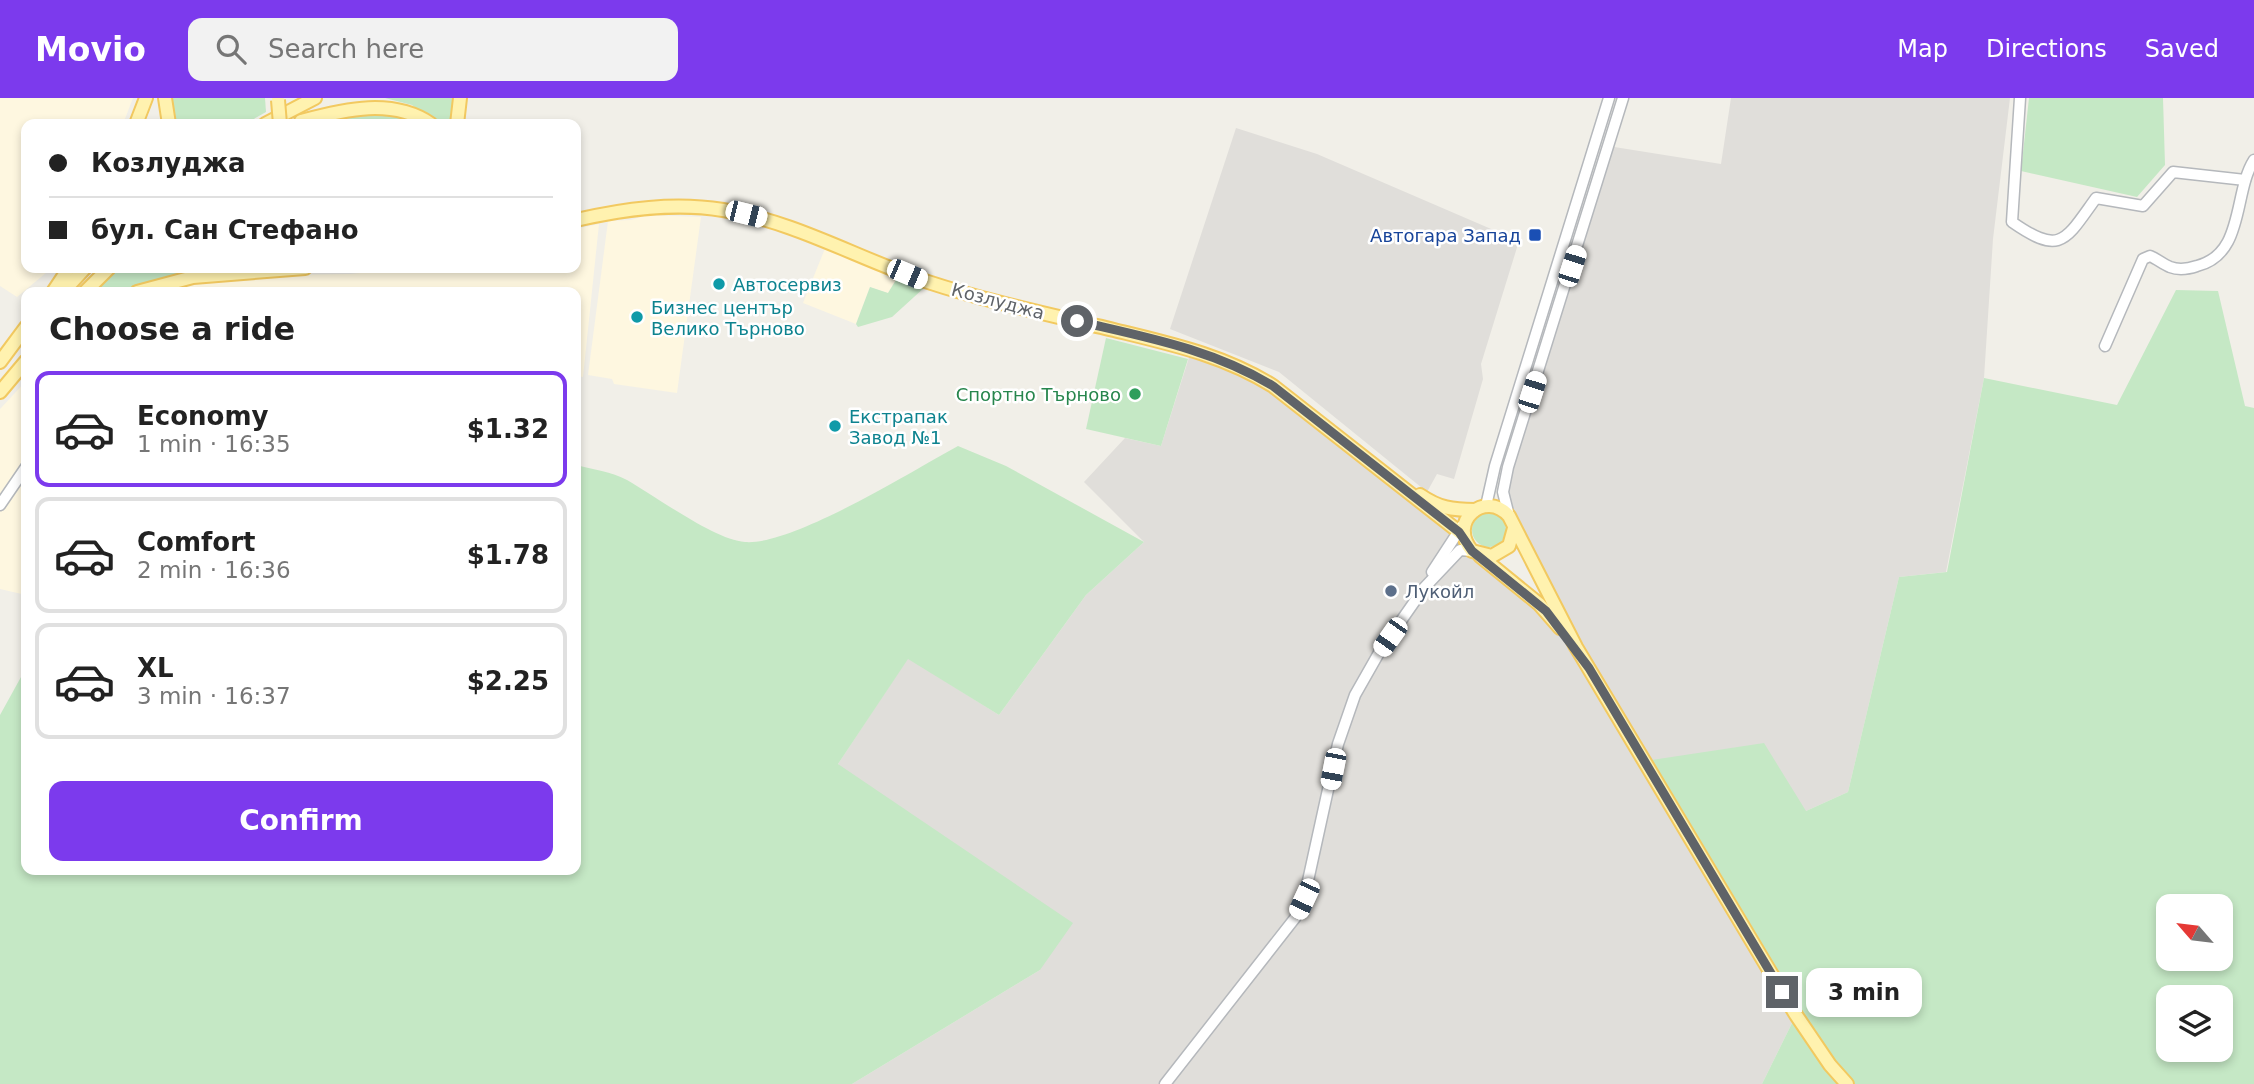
<!DOCTYPE html>
<meta charset="utf-8">
<style>
:root{--surface:#fff;--page:#f2f2f2;--text:#222;--muted:#767676;--line:#e0e0e0;--accent:#7c3aed}
body{margin:0;font-family:"DejaVu Sans",sans-serif;background:var(--page);color:var(--text);height:100vh;display:flex;flex-direction:column;font-size:26px;white-space:nowrap}
*{box-sizing:border-box;margin:0}
p{font-size:23px;color:var(--muted)}
.icon{flex:none;width:38px;height:38px;fill:none;stroke:currentColor;stroke-width:2;stroke-linecap:round;stroke-linejoin:round}
.map{position:relative;flex:1;overflow:hidden}
.panel{position:absolute;left:21px;top:189px;width:560px;height:588px;display:flex;flex-direction:column;background:var(--surface);border-radius:14px;box-shadow:0 4px 10px #0003}
.panel>*{flex:none}
.top-card{position:absolute;left:21px;top:21px;width:560px;height:154px;border-radius:14px;box-shadow:0 4px 10px #0003;display:grid;align-content:center;height:154px;padding:0 28px;background:var(--surface)}
.needle{width:46px;rotate:298deg}
.fabs{position:absolute;left:2156px;top:796px;display:grid;gap:14px}
.fabs a{display:grid;place-items:center;width:77px;height:77px;border-radius:14px;background:var(--surface);box-shadow:0 4px 10px #0003;font-size:35px}
.end{position:absolute;width:32px;height:32px;margin:-16px;border:9px solid #5f6368;background:#fff;box-shadow:0 0 0 4px #fff}
.from{border-radius:50%}
.bubble{position:absolute;height:49px;border-radius:14px;background:var(--surface);box-shadow:0 4px 10px #0003;font-size:23px;font-weight:700;line-height:49px;text-align:center}
.car{position:absolute;width:21px;height:42px;margin:-21px -10px;border-radius:9px;box-shadow:0 0 5px 2px #0007;background:linear-gradient(#fff 24%,#345 0 40%,#fff 0 76%,#345 0 86%,#fff 0)}
.top-card b{display:flex;align-items:center;gap:24px;height:66px;font-size:26px}
.top-card b+b{border-top:2px solid var(--line)}
.top-card i{width:18px;height:18px;background:var(--text)}
ul{padding:0;list-style:none}
li{display:flex;align-items:center;gap:21px;height:116px;margin:0 14px 10px;padding:0 14px;border:4px solid var(--line);border-radius:14px}
li div{flex:1}
li b{display:block;font-size:26px}
li em{font-style:normal;font-weight:700}
li.active{border-color:var(--accent)}
li>.icon{width:63px;height:63px;stroke-width:1.5}
h2{padding:0 28px;font-size:32px;line-height:84px}
.action{display:flex;gap:14px;margin-top:auto;padding:14px 28px}
.action a{flex:1;height:80px;border-radius:14px;background:var(--accent);color:#fff;font-size:28px;font-weight:700;line-height:80px;text-align:center}
header{display:flex;align-items:center;gap:42px;box-sizing:border-box;height:98px;padding:0 35px;background:var(--accent);color:#fff}
header strong{font-size:33px}
nav{display:flex;gap:38px;margin-inline-start:auto;font-size:24px}
.search{width:490px;height:63px;background:var(--page);display:flex;align-items:center;gap:18px;box-sizing:border-box;padding:0 24px;border-radius:14px;color:var(--muted);font-size:26px}
.map>svg:first-child{display:block}
.commercial{fill:#fef7e0}
.industrial{fill:#e0deda}
.green{fill:#c5e8c5;fill-rule:evenodd}
.lines{fill:none;stroke-linecap:round;stroke-linejoin:round}
.minor-casing{stroke:#b5b8bc;stroke-width:13}
.major-casing{stroke:#f2c960;stroke-width:16}
.minor{stroke:#fff;stroke-width:10}
.major{stroke:#fff2af;stroke-width:12}
.major-bridge-casing{stroke:#f2c960;stroke-width:16;stroke-linecap:butt}
.major-bridge{stroke:#fff2af;stroke-width:12}
.route{stroke:#5f6368;stroke-width:9}
.transit-dot{fill:#1a4fb4;stroke:#fff;stroke-width:2.5}
.culture-dot{fill:#0f9aa8;stroke:#fff;stroke-width:2.5}
.leisure-dot{fill:#2e9e5b;stroke:#fff;stroke-width:2.5}
.service-dot{fill:#5c6f8a;stroke:#fff;stroke-width:2.5}
.labels{text-anchor:middle;dominant-baseline:central;stroke-width:5;stroke-linejoin:round;paint-order:stroke}
.transit-label{font-size:18px;fill:#164399;stroke:#fff;text-anchor:end}
.culture-label{font-size:18px;fill:#0d838f;stroke:#fff;text-anchor:start}
.street-label{font-size:18px;fill:#5f6368;stroke:#fff}
.leisure-label{font-size:18px;fill:#27864d;stroke:#fff;text-anchor:end}
.service-label{font-size:18px;fill:#4e5e75;stroke:#fff;text-anchor:start}
</style>
<header>
<strong>Movio</strong>
<div class="search"><svg class="icon" aria-label="search" viewBox="0 0 24 24"><circle cx="10" cy="10" r="6"/><path d="M15 15l6 6"/></svg>Search here</div>
<nav><a>Map</a><a>Directions</a><a>Saved</a></nav>
</header>
<div class="map">
<svg width="2254" height="986" viewBox="0 0 2254 986">
<rect width="100%" height="100%" fill="#f1efe8"/>
<g class="commercial">
<path d="M0,0H133L123,26H26V170H52L17,199L0,188Z"/>
<path d="M647,117L701,119L677,295L614,286L612,281L588,277L608,123L631,122Z"/>
<path d="M599,126L583,279L576,278V194H151L206,182L266,177L350,176L410,170H576V131Z"/>
<path d="M826,148L899,177L888,195L870,189L856,226L803,205Z"/>
<path d="M26,283V497L0,491V311Z"/>
</g>
<g class="industrial">
<path d="M1731,0H2010L1993,141L1984,280L1946,474L1899,479L1848,694L1806,713L1796,917L1762,986H852L1040,872L838,666L908,560L999,617L1086,497L1144,444L1084,384L1125,340L1161,348L1192,250L1246,272L1433,417L1573,545L1503,394L1608,48L1721,66Z"/>
<path d="M1236,30L1317,56L1519,143L1481,266L1483,281L1454,381L1437,376L1427,394L1279,274L1170,231Z"/>
</g>
<g class="green">
<path d="M168,0H265L266,14L245,26H173Z"/>
<path d="M385,0H457L453,26H436L412,7Z"/>
<path d="M2029,0H2163L2165,67L2137,99L2021,73Z"/>
<path d="M380,8L424,26H317Z"/>
<path d="M117,170H257L126,194H94Z"/>
<path d="M899,177L925,189L892,219L858,229L856,226L870,189L888,195Z"/>
<path d="M2176,192L2218,193L2245,308L2254,310V986H1762L1796,917L1645,663L1764,645L1806,713L1848,694L1899,479L1947,474L1984,280L2117,307ZM2168,808H2221V861H2168ZM2168,900H2221V952H2168Z"/>
<path d="M1106,240L1188,261L1161,348L1086,331Z"/>
<path d="M958,348L1006,368L1144,444L1086,497L999,617L908,561L838,666L1073,825L1040,872L852,986H0V617L26,570V772H576V367C592,371 612,374 627,382C655,398 715,442 745,444C792,448 912,373 958,348Z"/>
<circle cx="1489" cy="432" r="17"/>
</g>
<g class="lines">
<g class="minor-casing">
<g id="minor">
<path d="M2020,0L2012,124C2061,158 2065,143 2096,100L2143,108L2173,74L2245,82"/>
<path d="M2105,248L2143,161L2150,158C2157,161 2163,166 2170,169C2178,172 2188,171 2197,168C2245,156 2233,95 2254,62"/>
<path d="M0,407L26,369"/>
<path d="M1486,408L1495,368L1609,0"/>
<path d="M1509,418L1503,394L1508,369L1623,0"/>
<path d="M1432,474L1462,428"/>
<path d="M1165,986L1295,820L1304,801L1338,646L1355,597L1380,553L1424,490L1460,452L1472,453"/>
</g>
</g>
<g class="major-casing">
<g id="major">
<path d="M165,0L169,26"/>
<path d="M301,23C346,11 393,0 431,26"/>
<path d="M136,26L146,0"/>
<path d="M265,26L315,0"/>
<path d="M457,26L460,0"/>
<path d="M576,122C624,111 674,104 723,112C797,124 858,161 928,184C989,204 1052,217 1114,232C1171,246 1223,257 1273,288L1463,437"/>
<path d="M53,194L69,170"/>
<path d="M63,194L85,170"/>
<path d="M85,194L109,170"/>
<path d="M137,194L193,179L305,170"/>
<path d="M0,264L26,229"/>
<path d="M0,294L26,263"/>
<path d="M1420,397C1439,410 1452,412 1475,412"/>
<path d="M1514,430L1509,448L1492,458L1472,453C1447,424 1485,391 1509,418L1576,549L1796,917L1830,967L1847,986"/>
<path d="M1480,458L1539,506L1560,530"/>
</g>
</g>
<use href="#minor" class="minor"/>
<use href="#major" class="major"/>
<g class="major-bridge-casing">
<path id="major-bridge" d="M278,2L280,26"/>
</g>
<use href="#major-bridge" class="major-bridge"/>
</g>
<g class="lines">
<path class="route" d="M1077,223C1145,239 1212,251 1273,288L1459,434L1472,453L1546,513L1589,570L1782,894"/>
</g>
<rect class="transit-dot" x="1528" y="130" width="14" height="14" rx="3.5"/>
<g class="culture-dot">
<circle cx="719" cy="186" r="7"/>
<circle cx="637" cy="219" r="7"/>
<circle cx="835" cy="328" r="7"/>
</g>
<circle class="leisure-dot" cx="1135" cy="296" r="7"/>
<circle class="service-dot" cx="1391" cy="493" r="7"/>
<g class="labels">
<g class="transit-label">
<text x="1521" y="137">Автогара Запад</text>
</g>
<g class="culture-label">
<text x="733" y="186">Автосервиз</text>
<text x="651" y="209">Бизнес център<tspan x="651" dy="21">Велико Търново</tspan></text>
<text x="849" y="318">Екстрапак<tspan x="849" dy="21">Завод №1</tspan></text>
</g>
<g class="street-label">
<text transform="translate(998 203) rotate(15)">Козлуджа</text>
</g>
<g class="leisure-label">
<text x="1121" y="296">Спортно Търново</text>
</g>
<g class="service-label">
<text x="1405" y="493">Лукойл</text>
</g>
</g>
</svg>
<div class="fabs">
<a><svg class="needle" viewBox="-14 -14 28 28"><path d="M0-13l5 13h-10z" fill="#e53935"/><path d="M0 13l5-13h-10z" fill="#767676"/></svg></a>
<a><svg class="icon" aria-label="layers" viewBox="0 0 24 24"><path d="M12 4l9 5-9 5-9-5zM3 14l9 5 9-5"/></svg></a>
</div>
<i class="end from" style="left:1077px;top:223px"></i>
<i class="end" style="left:1782px;top:894px"></i>
<div class="bubble" style="left:1806px;top:870px;width:116px">3 min</div>
<i class="car" style="left:746px;top:116px;rotate:104deg"></i>
<i class="car" style="left:1572px;top:168px;rotate:18deg"></i>
<i class="car" style="left:907px;top:176px;rotate:113deg"></i>
<i class="car" style="left:1532px;top:294px;rotate:18deg"></i>
<i class="car" style="left:1390px;top:539px;rotate:215deg"></i>
<i class="car" style="left:1333px;top:671px;rotate:191deg"></i>
<i class="car" style="left:1304px;top:801px;rotate:205deg"></i>
<div class="top-card">
<b><i class="from"></i>Козлуджа</b>
<b><i></i>бул. Сан Стефано</b>
</div>
<section class="panel">
<h2>Choose a ride</h2>
<ul>
<li class="active"><svg class="icon" aria-label="car" viewBox="0 0 24 24"><path d="M5 17H2v-5l4-1 3-4h7l3 4 3 1v5h-3M9 17h6M6 11h13"/><circle cx="7" cy="17" r="2"/><circle cx="17" cy="17" r="2"/></svg><div><b>Economy</b><p>1 min · 16:35</p></div><em>$1.32</em></li>
<li><svg class="icon" aria-label="car" viewBox="0 0 24 24"><path d="M5 17H2v-5l4-1 3-4h7l3 4 3 1v5h-3M9 17h6M6 11h13"/><circle cx="7" cy="17" r="2"/><circle cx="17" cy="17" r="2"/></svg><div><b>Comfort</b><p>2 min · 16:36</p></div><em>$1.78</em></li>
<li><svg class="icon" aria-label="car" viewBox="0 0 24 24"><path d="M5 17H2v-5l4-1 3-4h7l3 4 3 1v5h-3M9 17h6M6 11h13"/><circle cx="7" cy="17" r="2"/><circle cx="17" cy="17" r="2"/></svg><div><b>XL</b><p>3 min · 16:37</p></div><em>$2.25</em></li>
</ul>
<div class="action"><a>Confirm</a></div>
</section>
</div>
